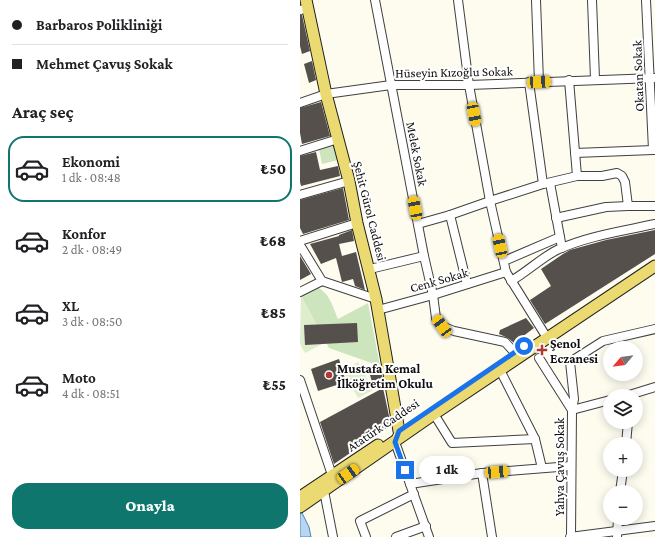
<!DOCTYPE html>
<html lang="tr">
<meta charset="utf-8">
<style>
:root{--surface:#fff;--page:#f2f2f2;--text:#202124;--muted:#757577;--line:#e0e0e0;--accent:#0f766e}
body{margin:0;font-family:"Crimson Pro",serif;background:var(--page);color:var(--text);height:100vh;display:flex;flex-direction:column;font-size:15px;white-space:nowrap}
*{box-sizing:border-box;margin:0}
p{font-size:13px;color:var(--muted)}
.icon{flex:none;width:22px;height:22px;fill:none;stroke:currentColor;stroke-width:2;stroke-linecap:round;stroke-linejoin:round}
.map{position:relative;flex:1;overflow:hidden}
.details{display:flex;flex-direction:column;background:var(--surface);width:300px}
.details>*{flex:none}
.top-card{display:grid;align-content:center;height:88px;padding:0 12px;background:var(--surface)}
.needle{width:26px;rotate:241deg}
.controls{position:absolute;left:303px;top:341px;display:grid;gap:8px}
.controls a{display:grid;place-items:center;width:40px;height:40px;border-radius:50%;background:var(--surface);box-shadow:0 2px 10px #0003;font-size:20px}
.end{position:absolute;width:18px;height:18px;margin:-9px;border:5px solid #1a73e8;background:#fff;box-shadow:0 0 0 2px #fff}
.from{border-radius:50%}
.bubble{position:absolute;height:28px;border-radius:14px;background:var(--surface);box-shadow:0 2px 10px #0003;font-size:13px;font-weight:800;line-height:28px;text-align:center}
.car{position:absolute;width:12px;height:24px;margin:-12px -6px;border-radius:5px;box-shadow:0 0 3px 1px #0007;background:linear-gradient(#f5c518 24%,#345 0 40%,#f5c518 0 76%,#345 0 86%,#f5c518 0)}
.top-card b{display:flex;align-items:center;gap:14px;height:38px;font-size:15px}
.top-card b+b{border-top:1px solid var(--line)}
.top-card i{width:10px;height:10px;background:var(--text)}
ul{padding:0;list-style:none}
li{display:flex;align-items:center;gap:12px;height:66px;margin:0 8px 6px;padding:0 4px;border:2px solid transparent;border-radius:16px}
li div{flex:1}
li b{display:block;font-size:15px}
li em{font-style:normal;font-weight:800}
li.on{border-color:var(--accent)}
li>.icon{width:36px;height:36px;stroke-width:1.5}
h2{padding:0 12px;font-size:18px;line-height:48px}
.action{display:flex;gap:8px;margin-top:auto;padding:8px 12px}
.action a{flex:1;height:46px;border-radius:16px;background:var(--accent);color:#fff;font-size:16px;font-weight:800;line-height:46px;text-align:center}
main{display:flex;flex:1;min-height:0}
.map>svg:first-child{display:block}
.green{fill:#cde5bc}
.pitch{fill:#deedcd}
.water{fill:#b9d6f0;stroke:#4783c0}
.building{fill:#55504b}
.lines{fill:none;stroke-linecap:round;stroke-linejoin:round}
.minor-casing{stroke:#404040;stroke-width:10}
.major-casing{stroke:#1e1e1e;stroke-width:13}
.minor{stroke:#fff;stroke-width:8}
.major{stroke:#ebd972;stroke-width:11}
.route{stroke:#1a73e8;stroke-width:5}
.poi-dot{fill:#af3a33;stroke:#fff;stroke-width:1.5}
.labels{text-anchor:middle;dominant-baseline:central;stroke-width:4;stroke-linejoin:round;paint-order:stroke}
.street-label{font-size:13px;fill:#0d0d0d;stroke:#fff}
.poi-label{font-size:13px;font-weight:bold;fill:#0d0d0d;stroke:#fff;text-anchor:start}
</style>
<main>
<section class="details">
<div class="top-card">
<b><i class="from"></i>Barbaros Polikliniği</b>
<b><i></i>Mehmet Çavuş Sokak</b>
</div>
<h2>Araç seç</h2>
<ul>
<li class="on"><svg class="icon" aria-label="car" viewBox="0 0 24 24"><path d="M5 17H2v-5l4-1 3-4h7l3 4 3 1v5h-3M9 17h6M6 11h13"/><circle cx="7" cy="17" r="2"/><circle cx="17" cy="17" r="2"/></svg><div><b>Ekonomi</b><p>1 dk · 08:48</p></div><em>₺50</em></li>
<li><svg class="icon" aria-label="car" viewBox="0 0 24 24"><path d="M5 17H2v-5l4-1 3-4h7l3 4 3 1v5h-3M9 17h6M6 11h13"/><circle cx="7" cy="17" r="2"/><circle cx="17" cy="17" r="2"/></svg><div><b>Konfor</b><p>2 dk · 08:49</p></div><em>₺68</em></li>
<li><svg class="icon" aria-label="car" viewBox="0 0 24 24"><path d="M5 17H2v-5l4-1 3-4h7l3 4 3 1v5h-3M9 17h6M6 11h13"/><circle cx="7" cy="17" r="2"/><circle cx="17" cy="17" r="2"/></svg><div><b>XL</b><p>3 dk · 08:50</p></div><em>₺85</em></li>
<li><svg class="icon" aria-label="car" viewBox="0 0 24 24"><path d="M5 17H2v-5l4-1 3-4h7l3 4 3 1v5h-3M9 17h6M6 11h13"/><circle cx="7" cy="17" r="2"/><circle cx="17" cy="17" r="2"/></svg><div><b>Moto</b><p>4 dk · 08:51</p></div><em>₺55</em></li>
</ul>
<div class="action"><a>Onayla</a></div>
</section>
<div class="map">
<svg width="355" height="537" viewBox="0 0 355 537">
<rect width="100%" height="100%" fill="#fdfcef"/>
<g class="green">
<path d="M34,145L38,160L22,164L19,149Z"/>
<path d="M15,286C30,293 32,305 38,319L68,303L80,366L29,348L0,294Z"/>
</g>
<g class="pitch">
<path d="M1,295L26,342L5,353L0,344Z"/>
<path d="M58,362L73,390L58,398L43,371Z"/>
</g>
<path class="water" d="M0,509L9,527L11,537H0Z"/>
<g class="building">
<path d="M0,15H2L10,51L2,54L0,46Z"/>
<path d="M12,61L16,80L9,83L4,64Z"/>
<path d="M21,102L30,136L2,144L0,133V108Z"/>
<path d="M16,152L20,170L38,166L40,176L1,186L0,182V156Z"/>
<path d="M43,188L49,220L3,234L0,228V200Z"/>
<path d="M52,230L54,241L39,244L42,256L56,252L65,290L55,286L53,279L42,282L36,258L21,264L10,244L39,236V235Z"/>
<path d="M355,230V254L245,324L230,300L251,286L241,269L263,254L270,250L306,240Z"/>
<path d="M0,256L11,274L0,280Z"/>
<path d="M226,318L234,328L214,343L208,338L199,334L200,330Z"/>
<path d="M57,323L58,342L5,345L4,325Z"/>
<path d="M39,359L46,382L18,391L11,369Z"/>
<path d="M81,372L83,379L72,382L70,375Z"/>
<path d="M83,388L91,425L34,464L20,422Z"/>
</g>
<g class="lines">
<g class="minor-casing">
<g id="minor">
<path d="M75,0L124,256L133,295L136,318L142,326L154,331L205,342L215,353"/>
<path d="M158,0L169,85L190,201L206,272L244,333"/>
<path d="M236,0L239,82"/>
<path d="M292,0L295,79"/>
<path d="M346,0L353,150H355"/>
<path d="M0,10L8,8"/>
<path d="M269,80L277,176"/>
<path d="M229,82L243,184"/>
<path d="M0,103L26,94L91,85H169L355,78"/>
<path d="M0,151L38,139"/>
<path d="M275,153L353,150"/>
<path d="M250,183L262,248"/>
<path d="M0,195L49,181"/>
<path d="M150,215L167,284"/>
<path d="M256,218L306,207L328,206H355"/>
<path d="M118,224L150,215L190,201L243,184L277,176H302L317,173L322,176L325,182L328,206"/>
<path d="M0,241L57,223"/>
<path d="M0,245L22,281L76,299"/>
<path d="M204,261L260,237"/>
<path d="M70,269L124,256"/>
<path d="M211,281C227,272 241,258 257,250C287,236 323,231 355,224"/>
<path d="M0,292L22,281"/>
<path d="M78,310L133,295L206,272"/>
<path d="M239,358L272,410"/>
<path d="M200,370L235,439L242,468"/>
<path d="M0,380L32,475"/>
<path d="M326,396L355,387"/>
<path d="M272,410L310,400"/>
<path d="M134,414L152,443L235,439"/>
<path d="M97,436L95,442L129,537"/>
<path d="M326,444L328,422"/>
<path d="M182,473L192,537"/>
<path d="M110,484L182,473L271,466"/>
<path d="M24,491L33,537"/>
<path d="M320,492L323,470"/>
<path d="M66,537L60,521L114,494"/>
<path d="M96,537L126,526"/>
<path d="M270,537L355,526"/>
<path d="M271,537L272,410L274,399L270,362L303,341L355,329"/>
<path d="M317,537L318,518"/>
</g>
</g>
<g class="major-casing">
<g id="major">
<path d="M6,0L26,94L49,181L57,223L76,299L99,431"/>
<path d="M0,497L78,445"/>
<path d="M0,507L134,414L355,266"/>
</g>
</g>
<use href="#minor" class="minor"/>
<use href="#major" class="major"/>
</g>
<g class="lines">
<path class="route" d="M105,470L95,442L99,431L224,346"/>
</g>
<g class="poi-dot">
<path d="M240 344h4v4h4v4h-4v4h-4v-4h-4v-4h4z"/>
<circle cx="29" cy="375" r="4"/>
</g>
<g class="labels">
<g class="street-label">
<text transform="translate(154 72) rotate(-1)">Hüseyin Kızoğlu Sokak</text>
<text transform="translate(338 76) rotate(-92)">Okatan Sokak</text>
<text transform="translate(117 154) rotate(79)">Melek Sokak</text>
<text transform="translate(70 211) rotate(76)">Şehit Gürol Caddesi</text>
<text transform="translate(139 280) rotate(-16)">Cenk Sokak</text>
<text transform="translate(83 425) rotate(-34)">Atatürk Caddesi</text>
<text transform="translate(259 467) rotate(-90)">Yahya Çavuş Sokak</text>
</g>
<g class="poi-label">
<text x="250" y="343">Şenol<tspan x="250" dy="15">Eczanesi</tspan></text>
<text x="37" y="368">Mustafa Kemal<tspan x="37" dy="15">İlköğretim Okulu</tspan></text>
</g>
</g>
</svg>
<div class="controls">
<a><svg class="needle" viewBox="-14 -14 28 28"><path d="M0-13l5 13h-10z" fill="#e53935"/><path d="M0 13l5-13h-10z" fill="#757577"/></svg></a>
<a><svg class="icon" aria-label="layers" viewBox="0 0 24 24"><path d="M12 4l9 5-9 5-9-5zM3 14l9 5 9-5"/></svg></a>
<a>+</a>
<a>−</a>
</div>
<i class="end from" style="left:224px;top:346px"></i>
<i class="end" style="left:105px;top:470px"></i>
<div class="bubble" style="left:119px;top:456px;width:56px">1 dk</div>
<i class="car" style="left:239px;top:82px;rotate:87deg"></i>
<i class="car" style="left:174px;top:114px;rotate:169deg"></i>
<i class="car" style="left:115px;top:208px;rotate:349deg"></i>
<i class="car" style="left:200px;top:246px;rotate:348deg"></i>
<i class="car" style="left:142px;top:326px;rotate:324deg"></i>
<i class="car" style="left:197px;top:472px;rotate:85deg"></i>
<i class="car" style="left:48px;top:474px;rotate:56deg"></i>
</div>
</main>
